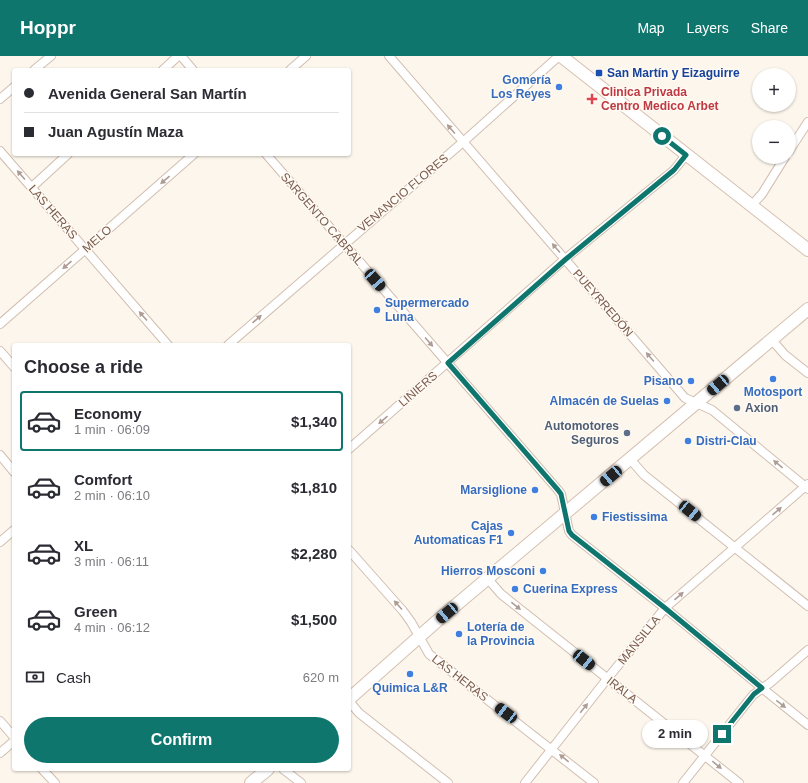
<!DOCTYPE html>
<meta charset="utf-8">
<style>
:root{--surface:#fff;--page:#f2f2f3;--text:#2b2b33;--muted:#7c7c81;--line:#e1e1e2;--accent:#0f766e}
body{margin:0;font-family:Arial,sans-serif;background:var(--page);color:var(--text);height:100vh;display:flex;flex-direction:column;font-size:15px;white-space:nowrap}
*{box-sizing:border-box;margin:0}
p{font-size:13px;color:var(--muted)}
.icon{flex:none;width:22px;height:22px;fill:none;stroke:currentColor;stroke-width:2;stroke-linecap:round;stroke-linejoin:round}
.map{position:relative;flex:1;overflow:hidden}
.drawer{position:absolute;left:12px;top:287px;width:339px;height:428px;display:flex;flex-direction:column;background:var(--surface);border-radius:4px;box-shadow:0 1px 3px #0004}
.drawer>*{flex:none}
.hud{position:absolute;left:12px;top:12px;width:339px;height:88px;border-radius:4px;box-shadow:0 1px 3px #0004;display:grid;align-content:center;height:88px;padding:0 12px;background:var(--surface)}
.tools{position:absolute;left:752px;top:12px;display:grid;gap:8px}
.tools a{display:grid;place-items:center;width:44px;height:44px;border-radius:50%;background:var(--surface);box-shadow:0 1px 3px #0004;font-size:20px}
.end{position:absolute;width:18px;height:18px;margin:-9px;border:5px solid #0f766e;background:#fff;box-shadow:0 0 0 2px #fff}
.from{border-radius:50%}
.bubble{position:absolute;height:28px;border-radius:14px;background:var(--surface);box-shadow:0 1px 3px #0004;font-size:13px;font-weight:700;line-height:28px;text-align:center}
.car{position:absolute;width:12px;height:24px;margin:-12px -6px;border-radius:5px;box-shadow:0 0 3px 1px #0007;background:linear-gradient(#222 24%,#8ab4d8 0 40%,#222 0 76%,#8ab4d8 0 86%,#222 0)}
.hud b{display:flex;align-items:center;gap:14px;height:38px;font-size:15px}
.hud b+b{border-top:1px solid var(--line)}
.hud i{width:10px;height:10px;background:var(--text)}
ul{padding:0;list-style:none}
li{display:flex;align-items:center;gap:12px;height:60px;margin:0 8px 6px;padding:0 4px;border:2px solid transparent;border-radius:4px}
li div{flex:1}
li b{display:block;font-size:15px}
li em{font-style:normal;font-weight:700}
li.current{border-color:var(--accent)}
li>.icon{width:36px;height:36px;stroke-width:1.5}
h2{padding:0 12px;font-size:18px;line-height:48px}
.pay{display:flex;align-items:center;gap:10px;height:44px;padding:0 12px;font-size:15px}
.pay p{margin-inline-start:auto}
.primary-button{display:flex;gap:8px;margin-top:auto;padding:8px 12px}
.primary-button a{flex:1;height:46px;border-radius:24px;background:var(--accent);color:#fff;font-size:16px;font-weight:700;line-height:46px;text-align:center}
header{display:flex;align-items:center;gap:24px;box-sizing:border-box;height:56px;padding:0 20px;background:var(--accent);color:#fff}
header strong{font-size:19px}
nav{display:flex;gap:22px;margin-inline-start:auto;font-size:14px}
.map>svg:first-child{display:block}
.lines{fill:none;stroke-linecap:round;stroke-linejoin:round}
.minor-casing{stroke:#d1beb0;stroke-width:10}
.secondary-casing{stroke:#d6c0b0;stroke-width:14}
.minor{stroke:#fff;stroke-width:8}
.secondary{stroke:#fff;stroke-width:12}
.oneway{fill:#af9d94}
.route{stroke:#0f766e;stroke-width:5}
.transit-dot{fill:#1a4fb4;stroke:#fffaf3;stroke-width:1.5}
.shop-dot{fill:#3f7fe0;stroke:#fffaf3;stroke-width:1.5}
.health-dot{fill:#e0444e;stroke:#fffaf3;stroke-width:1.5}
.service-dot{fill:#5c6f8a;stroke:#fffaf3;stroke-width:1.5}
.labels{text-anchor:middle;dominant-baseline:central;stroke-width:3;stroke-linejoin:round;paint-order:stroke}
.transit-label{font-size:12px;font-weight:bold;fill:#164399;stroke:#fffaf3;text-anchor:start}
.shop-label{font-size:12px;font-weight:bold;fill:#366cbe;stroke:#fffaf3;text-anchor:end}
.health-label{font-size:12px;font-weight:bold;fill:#be3a42;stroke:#fffaf3;text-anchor:start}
.street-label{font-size:12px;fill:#7a5c4d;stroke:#fffaf3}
.service-label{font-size:12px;font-weight:bold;fill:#4e5e75;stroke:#fffaf3;text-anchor:start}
</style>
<header>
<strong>Hoppr</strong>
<nav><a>Map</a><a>Layers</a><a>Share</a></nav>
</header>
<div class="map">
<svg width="808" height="727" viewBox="0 0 808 727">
<rect width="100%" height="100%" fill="#fdf6ec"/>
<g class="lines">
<g class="minor-casing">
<g id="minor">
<path d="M181,0L193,14"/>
<path d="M389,0L685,342L712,354L808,433"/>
<path d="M34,14L51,0"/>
<path d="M163,14L178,0"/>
<path d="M290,14L306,0"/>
<path d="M0,43L14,31"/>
<path d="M0,95L168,289"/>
<path d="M789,95L808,66"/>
<path d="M266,98L558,434L561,438L569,475L572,479L665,552L762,632L808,669"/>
<path d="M32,131L68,98"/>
<path d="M751,150L762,138L785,101"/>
<path d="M0,268L194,98"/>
<path d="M772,284L785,299L808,317"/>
<path d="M228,289L463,86L559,0"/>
<path d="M0,295L14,311"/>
<path d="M349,393L565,203L674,114L686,99"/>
<path d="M0,399L14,416"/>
<path d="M630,403L644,419L808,550"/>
<path d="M0,486L14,474"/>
<path d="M349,494L403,555L411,566L429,598L594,727"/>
<path d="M488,523L501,538L739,727"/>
<path d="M349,645L359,657L448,727"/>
<path d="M0,665L14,681"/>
<path d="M0,697L14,685"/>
<path d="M42,713L55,727"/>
<path d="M283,713L301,727"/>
<path d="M525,727L607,623L665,552L808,428"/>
<path d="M683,727L753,639L770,627L808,594"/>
</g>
</g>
<g class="secondary-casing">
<g id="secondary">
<path d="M561,0L808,194"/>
<path d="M349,643L437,565L808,253"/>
<path d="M251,727L268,713"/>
</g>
</g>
<use href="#minor" class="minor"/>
<use href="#secondary" class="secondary"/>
</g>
<defs><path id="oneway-solid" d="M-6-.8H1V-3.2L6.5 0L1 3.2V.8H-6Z"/></defs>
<g class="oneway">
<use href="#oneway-solid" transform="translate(451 73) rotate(-131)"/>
<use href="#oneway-solid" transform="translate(21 119) rotate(-131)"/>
<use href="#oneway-solid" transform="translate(165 124) rotate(139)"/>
<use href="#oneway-solid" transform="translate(556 192) rotate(-131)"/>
<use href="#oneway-solid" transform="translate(67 209) rotate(139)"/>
<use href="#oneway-solid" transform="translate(143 260) rotate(-131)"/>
<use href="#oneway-solid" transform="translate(257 263) rotate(-41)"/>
<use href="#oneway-solid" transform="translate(429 286) rotate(49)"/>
<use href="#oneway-solid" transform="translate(650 301) rotate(-131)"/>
<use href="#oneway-solid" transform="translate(383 364) rotate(139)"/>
<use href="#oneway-solid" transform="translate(778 408) rotate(-141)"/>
<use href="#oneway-solid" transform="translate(777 455) rotate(-41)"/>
<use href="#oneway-solid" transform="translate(679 540) rotate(-41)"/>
<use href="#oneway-solid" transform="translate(398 549) rotate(-132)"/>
<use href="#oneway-solid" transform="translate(516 550) rotate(39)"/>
<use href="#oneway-solid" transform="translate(781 648) rotate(38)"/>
<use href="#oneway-solid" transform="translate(584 652) rotate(-51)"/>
<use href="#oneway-solid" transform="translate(564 702) rotate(-141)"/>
<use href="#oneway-solid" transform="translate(717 709) rotate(39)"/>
</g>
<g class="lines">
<path class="route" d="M662,80L686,99L674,114L566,203L448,307L558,434L561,438L569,475L572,479L665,552L762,632L754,638L722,678"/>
</g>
<rect class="transit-dot" x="595" y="13" width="8" height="8" rx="2"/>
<g class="shop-dot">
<circle cx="559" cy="31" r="4"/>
<circle cx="377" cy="254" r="4"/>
<circle cx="773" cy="323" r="4"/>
<circle cx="691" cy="325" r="4"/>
<circle cx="667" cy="345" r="4"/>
<circle cx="688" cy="385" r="4"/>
<circle cx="535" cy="434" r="4"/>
<circle cx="594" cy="461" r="4"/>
<circle cx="511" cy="477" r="4"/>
<circle cx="543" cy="515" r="4"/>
<circle cx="515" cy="533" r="4"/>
<circle cx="459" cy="578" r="4"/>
<circle cx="410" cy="618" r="4"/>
</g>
<path class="health-dot" d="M590 37h4v4h4v4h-4v4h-4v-4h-4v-4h4z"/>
<g class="service-dot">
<circle cx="737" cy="352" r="4"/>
<circle cx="627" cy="377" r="4"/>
</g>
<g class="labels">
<g class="transit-label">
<text x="607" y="17">San Martín y Eizaguirre</text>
</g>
<g class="shop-label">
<text x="551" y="24">Gomería<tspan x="551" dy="14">Los Reyes</tspan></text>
<text x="385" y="247" text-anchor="start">Supermercado<tspan x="385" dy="14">Luna</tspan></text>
<text x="683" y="325">Pisano</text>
<text x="773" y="336" text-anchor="middle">Motosport</text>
<text x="659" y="345">Almacén de Suelas</text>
<text x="696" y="385" text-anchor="start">Distri-Clau</text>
<text x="527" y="434">Marsiglione</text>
<text x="602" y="461" text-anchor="start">Fiestissima</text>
<text x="503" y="470">Cajas<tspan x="503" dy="14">Automaticas F1</tspan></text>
<text x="535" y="515">Hierros Mosconi</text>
<text x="523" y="533" text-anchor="start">Cuerina Express</text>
<text x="467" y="571" text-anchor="start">Lotería de<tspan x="467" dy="14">la Provincia</tspan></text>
<text x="410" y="632" text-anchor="middle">Quimica L&amp;R</text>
</g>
<g class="health-label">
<text x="601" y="36">Clinica Privada<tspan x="601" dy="14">Centro Medico Arbet</tspan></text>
</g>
<g class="street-label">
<text transform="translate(403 137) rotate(-40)">VENANCIO FLORES</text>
<text transform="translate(53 156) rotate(49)">LAS HERAS</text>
<text transform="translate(322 163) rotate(49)">SARGENTO CABRAL</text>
<text transform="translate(97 183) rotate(-41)">MELO</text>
<text transform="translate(603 247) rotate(49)">PUEYRREDÓN</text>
<text transform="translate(418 333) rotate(-41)">LINIERS</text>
<text transform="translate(639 584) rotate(-51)">MANSILLA</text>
<text transform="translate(460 622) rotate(38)">LAS HERAS</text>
<text transform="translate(622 634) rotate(38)">IRALA</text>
</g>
<g class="service-label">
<text x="745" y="352">Axion</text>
<text x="619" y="370" text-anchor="end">Automotores<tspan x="619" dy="14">Seguros</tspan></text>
</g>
</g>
</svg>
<div class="tools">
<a>+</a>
<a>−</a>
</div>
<i class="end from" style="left:662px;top:80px"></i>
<i class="end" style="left:722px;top:678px"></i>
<div class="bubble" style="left:642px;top:664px;width:66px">2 min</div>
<i class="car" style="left:375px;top:224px;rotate:139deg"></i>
<i class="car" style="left:718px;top:329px;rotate:230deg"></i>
<i class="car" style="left:611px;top:420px;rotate:230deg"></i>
<i class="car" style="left:690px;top:455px;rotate:129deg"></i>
<i class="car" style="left:447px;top:557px;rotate:230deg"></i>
<i class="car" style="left:584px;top:604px;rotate:129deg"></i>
<i class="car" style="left:506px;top:657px;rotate:307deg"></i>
<div class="hud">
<b><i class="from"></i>Avenida General San Martín</b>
<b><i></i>Juan Agustín Maza</b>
</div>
<section class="drawer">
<h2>Choose a ride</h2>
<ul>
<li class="current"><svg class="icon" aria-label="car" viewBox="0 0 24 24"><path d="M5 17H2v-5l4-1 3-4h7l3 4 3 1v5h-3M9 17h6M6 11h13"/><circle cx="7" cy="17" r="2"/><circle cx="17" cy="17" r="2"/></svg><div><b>Economy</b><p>1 min · 06:09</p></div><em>$1,340</em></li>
<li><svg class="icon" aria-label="car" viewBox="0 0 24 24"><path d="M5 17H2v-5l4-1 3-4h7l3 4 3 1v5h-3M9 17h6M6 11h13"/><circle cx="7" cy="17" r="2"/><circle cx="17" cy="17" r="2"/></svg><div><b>Comfort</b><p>2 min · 06:10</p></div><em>$1,810</em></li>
<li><svg class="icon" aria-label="car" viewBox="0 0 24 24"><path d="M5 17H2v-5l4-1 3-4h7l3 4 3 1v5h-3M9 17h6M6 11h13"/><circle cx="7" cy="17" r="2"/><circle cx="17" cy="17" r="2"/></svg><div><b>XL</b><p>3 min · 06:11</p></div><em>$2,280</em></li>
<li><svg class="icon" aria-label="car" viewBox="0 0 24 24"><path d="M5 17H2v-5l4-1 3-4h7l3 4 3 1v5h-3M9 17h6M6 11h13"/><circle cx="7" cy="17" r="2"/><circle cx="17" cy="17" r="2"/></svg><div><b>Green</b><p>4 min · 06:12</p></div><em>$1,500</em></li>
</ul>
<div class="pay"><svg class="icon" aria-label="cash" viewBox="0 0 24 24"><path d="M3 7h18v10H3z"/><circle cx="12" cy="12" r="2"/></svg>Cash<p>620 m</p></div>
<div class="primary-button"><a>Confirm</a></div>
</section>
</div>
